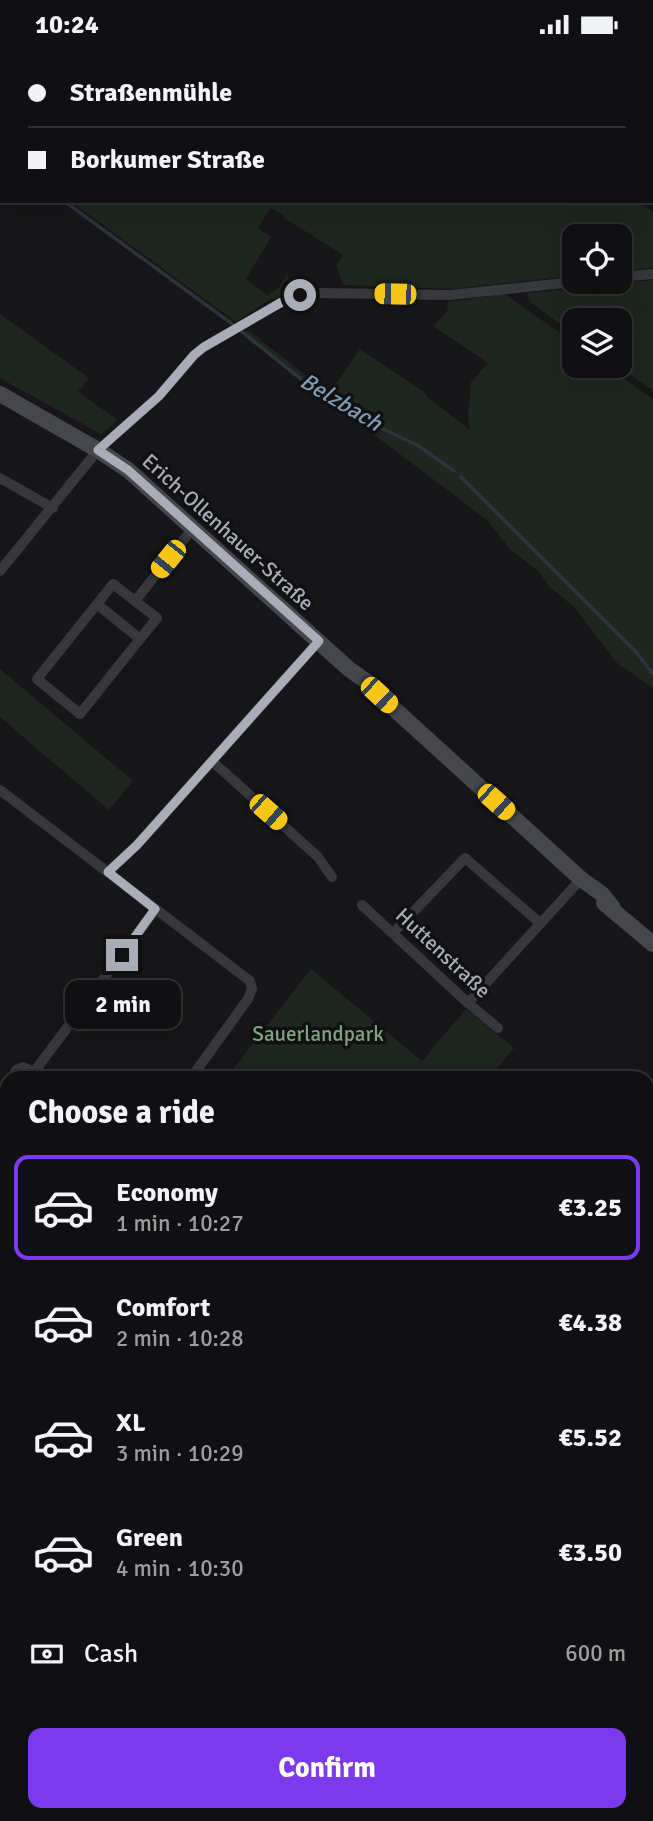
<!DOCTYPE html>
<meta charset="utf-8">
<style>
:root{--surface:#101012;--page:#19191b;--text:#f1f3f6;--muted:#9c9d9f;--line:#303032;--accent:#7c3aed}
body{margin:0;font-family:Signika,sans-serif;background:var(--page);color:var(--text);height:100vh;display:flex;flex-direction:column;font-size:26px;white-space:nowrap}
*{box-sizing:border-box;margin:0}
p{font-size:23px;color:var(--muted)}
.icon{flex:none;width:38px;height:38px;fill:none;stroke:currentColor;stroke-width:2;stroke-linecap:round;stroke-linejoin:round}
.map{position:relative;flex:1;overflow:hidden}
.sheet{position:absolute;left:0px;top:1022px;width:654px;height:751px;display:flex;flex-direction:column;background:var(--surface);border-radius:21px 21px 0 0;box-shadow:0 7px 28px #0002,0 0 0 2px var(--line)}
.sheet>*{flex:none}
.hud{position:absolute;left:0px;top:0px;width:654px;height:154px;box-shadow:0 7px 28px #0002,0 0 0 2px var(--line);display:grid;align-content:center;height:154px;padding:0 28px;background:var(--surface)}
.tools{position:absolute;left:562px;top:175px;display:grid;gap:14px}
.tools a{display:grid;place-items:center;width:70px;height:70px;border-radius:14px;background:var(--surface);box-shadow:0 7px 28px #0002,0 0 0 2px var(--line);font-size:35px}
.end{position:absolute;width:32px;height:32px;margin:-16px;border:9px solid #a8adb8;background:#111;box-shadow:0 0 0 4px #111}
.from{border-radius:50%}
.bubble{position:absolute;height:49px;border-radius:14px;background:var(--surface);box-shadow:0 7px 28px #0002,0 0 0 2px var(--line);font-size:23px;font-weight:700;line-height:49px;text-align:center}
.car{position:absolute;width:21px;height:42px;margin:-21px -10px;border-radius:9px;box-shadow:0 0 5px 2px #0007;background:linear-gradient(#f5c518 24%,#345 0 40%,#f5c518 0 76%,#345 0 86%,#f5c518 0)}
.hud b{display:flex;align-items:center;gap:24px;height:66px;font-size:26px}
.hud b+b{border-top:2px solid var(--line)}
.hud i{width:18px;height:18px;background:var(--text)}
ul{padding:0;list-style:none}
li{display:flex;align-items:center;gap:21px;height:105px;margin:0 14px 10px;padding:0 14px;border:4px solid transparent;border-radius:14px}
li div{flex:1}
li b{display:block;font-size:26px}
li em{font-style:normal;font-weight:700}
li.on{border-color:var(--accent)}
li>.icon{width:63px;height:63px;stroke-width:1.5}
h2{padding:0 28px;font-size:32px;line-height:84px}
.pay{display:flex;align-items:center;gap:18px;height:77px;padding:0 28px;font-size:26px}
.pay p{margin-inline-start:auto}
.primary-button{display:flex;gap:14px;margin-top:auto;padding:14px 28px}
.primary-button a{flex:1;height:80px;border-radius:14px;background:var(--accent);color:#fff;font-size:28px;font-weight:700;line-height:80px;text-align:center}
.status{display:flex;justify-content:space-between;align-items:center;height:49px;padding:0 35px;background:var(--surface);direction:ltr}
.status svg{height:19px;fill:currentColor}
.map>svg:first-child{display:block}
.green{fill:#1e261f}
.lines{fill:none;stroke-linecap:round;stroke-linejoin:round}
.stream{stroke:#2c353c;stroke-width:3.5}
.street{stroke:#37383d;stroke-width:10}
.secondary{stroke:#45474d;stroke-width:16}
.route{stroke:#a8adb8;stroke-width:9}
.labels{text-anchor:middle;dominant-baseline:central;stroke-width:7;stroke-linejoin:round;paint-order:stroke}
.street-label{font-size:21px;fill:#a8adb8;stroke:#111113}
.park-label{font-size:21px;fill:#7fa381;stroke:#111113}
.water-label{font-size:23px;font-style:italic;fill:#7f9bb3;stroke:#111113}
</style>
<div class="status"><b>10:24</b><svg viewBox="0 0 49 12"><path d="M0 12V9h3v3zM5 12V6h3v6zM10 12V3h3v9zM15 12V0h3v12zM26 1h20v11H26zM47 4h2v5h-2z"/></svg></div>
<div class="map">
<svg width="653" height="1772" viewBox="0 0 653 1772">
<rect width="100%" height="100%" fill="#161618"/>
<g class="green">
<path d="M0,0H278L282,2H2V95Z"/>
<path d="M70,152H637L653,163V219L620,222V187H574V227L452,240L343,236L336,216L343,206L284,169V167L271,159L258,179L271,188L246,230L267,246L279,239L287,226L299,239L264,254L236,273Z"/>
<path d="M653,231V342L618,317L620,271H574V285L530,253L527,244Z"/>
<path d="M505,245L574,294V317H606L653,350V639L617,614L575,559L550,538L538,522L510,500L487,471L241,285L248,281L329,345L360,300L424,343L426,347L470,381L468,367L471,333L488,314L433,277L448,261L447,253Z"/>
<path d="M0,265L89,329L78,343L118,371L101,385L0,329Z"/>
<path d="M0,620L133,732L109,761L0,668Z"/>
<path d="M311,920L422,1012L466,960L514,999L489,1029H229L227,1028Z"/>
<path d="M0,1465L7,1472V1551L0,1545Z"/>
<path d="M204,1766H406L413,1772H201Z"/>
</g>
<g class="lines">
<g class="stream">
<path d="M0,103L2,105"/>
<path d="M64,152L231,274L312,339L364,371L417,396L454,422"/>
<path d="M461,428L636,603L653,625"/>
</g>
<g class="street">
<path d="M620,228L653,225"/>
<path d="M0,429L53,459"/>
<path d="M0,522L98,401L159,347L194,306L204,298L287,250L300,246L318,244L450,246L574,233"/>
<path d="M135,552L113,535L97,555L140,590L157,569L135,552L193,479"/>
<path d="M97,555L37,630L80,665L140,590"/>
<path d="M212,712L318,808L332,828"/>
<path d="M0,741L250,932L252,940L248,950L191,1029"/>
<path d="M108,823L137,796L319,592"/>
<path d="M362,856L468,954L498,979"/>
<path d="M393,884L465,809L540,874"/>
<path d="M468,954L581,830"/>
<path d="M34,1023L155,861"/>
<path d="M12,1029L16,1021L23,1018L34,1023L36,1029"/>
<path d="M648,1206L653,1210"/>
<path d="M648,1375L653,1369"/>
<path d="M648,1406L653,1411"/>
<path d="M0,1456L7,1462"/>
<path d="M648,1650L653,1644"/>
<path d="M527,1766L536,1772"/>
<path d="M183,1772L186,1766"/>
<path d="M550,1772L555,1766"/>
</g>
<g class="secondary">
<path d="M0,345L98,401L128,421L349,620L370,635L379,646L581,830L602,845L613,859"/>
<path d="M604,854L653,895"/>
</g>
</g>
<g class="lines">
<path class="route" d="M122,906L155,860L108,823L137,796L319,592L128,421L98,401L159,347L194,306L204,298L287,250L300,246"/>
</g>
<g class="labels">
<g class="street-label">
<text transform="translate(228 483) rotate(42)">Erich-Ollenhauer-Straße</text>
<text transform="translate(443 904) rotate(43)">Huttenstraße</text>
</g>
<g class="park-label">
<text x="318" y="985">Sauerlandpark</text>
</g>
<g class="water-label">
<text transform="translate(341 353) rotate(31)">Belzbach</text>
</g>
</g>
</svg>
<div class="tools">
<a><svg class="icon" aria-label="locate" viewBox="0 0 24 24"><circle cx="12" cy="12" r="6"/><path d="M12 2v4M12 18v4M2 12h4M18 12h4"/></svg></a>
<a><svg class="icon" aria-label="layers" viewBox="0 0 24 24"><path d="M12 4l9 5-9 5-9-5zM3 14l9 5 9-5"/></svg></a>
</div>
<i class="end from" style="left:300px;top:246px"></i>
<i class="end" style="left:122px;top:906px"></i>
<div class="bubble" style="left:65px;top:931px;width:116px">2 min</div>
<i class="car" style="left:395px;top:245px;rotate:271deg"></i>
<i class="car" style="left:168px;top:510px;rotate:219deg"></i>
<i class="car" style="left:379px;top:646px;rotate:133deg"></i>
<i class="car" style="left:496px;top:753px;rotate:132deg"></i>
<i class="car" style="left:268px;top:763px;rotate:131deg"></i>
<div class="hud">
<b><i class="from"></i>Straßenmühle</b>
<b><i></i>Borkumer Straße</b>
</div>
<section class="sheet">
<h2>Choose a ride</h2>
<ul>
<li class="on"><svg class="icon" aria-label="car" viewBox="0 0 24 24"><path d="M5 17H2v-5l4-1 3-4h7l3 4 3 1v5h-3M9 17h6M6 11h13"/><circle cx="7" cy="17" r="2"/><circle cx="17" cy="17" r="2"/></svg><div><b>Economy</b><p>1 min · 10:27</p></div><em>€3.25</em></li>
<li><svg class="icon" aria-label="car" viewBox="0 0 24 24"><path d="M5 17H2v-5l4-1 3-4h7l3 4 3 1v5h-3M9 17h6M6 11h13"/><circle cx="7" cy="17" r="2"/><circle cx="17" cy="17" r="2"/></svg><div><b>Comfort</b><p>2 min · 10:28</p></div><em>€4.38</em></li>
<li><svg class="icon" aria-label="car" viewBox="0 0 24 24"><path d="M5 17H2v-5l4-1 3-4h7l3 4 3 1v5h-3M9 17h6M6 11h13"/><circle cx="7" cy="17" r="2"/><circle cx="17" cy="17" r="2"/></svg><div><b>XL</b><p>3 min · 10:29</p></div><em>€5.52</em></li>
<li><svg class="icon" aria-label="car" viewBox="0 0 24 24"><path d="M5 17H2v-5l4-1 3-4h7l3 4 3 1v5h-3M9 17h6M6 11h13"/><circle cx="7" cy="17" r="2"/><circle cx="17" cy="17" r="2"/></svg><div><b>Green</b><p>4 min · 10:30</p></div><em>€3.50</em></li>
</ul>
<div class="pay"><svg class="icon" aria-label="cash" viewBox="0 0 24 24"><path d="M3 7h18v10H3z"/><circle cx="12" cy="12" r="2"/></svg>Cash<p>600 m</p></div>
<div class="primary-button"><a>Confirm</a></div>
</section>
</div>
